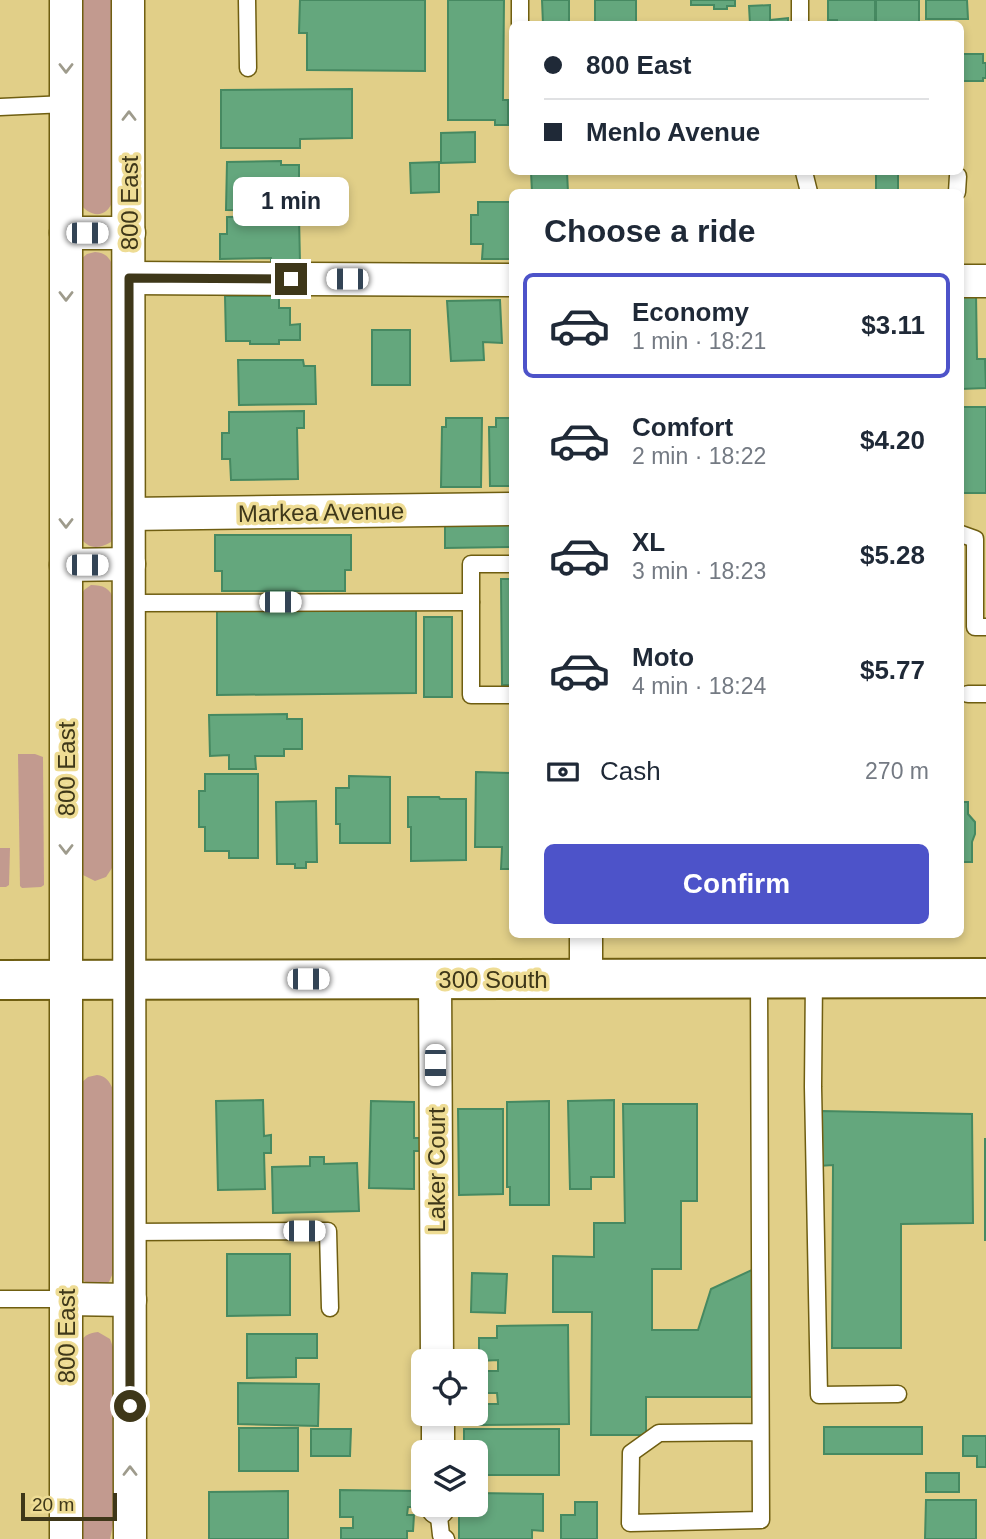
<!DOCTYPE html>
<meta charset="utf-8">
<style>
:root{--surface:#fff;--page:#f2f2f3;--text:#1f2937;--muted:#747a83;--line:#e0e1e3;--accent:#4d53c9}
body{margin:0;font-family:Arial,sans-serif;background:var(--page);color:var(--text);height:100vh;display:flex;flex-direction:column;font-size:26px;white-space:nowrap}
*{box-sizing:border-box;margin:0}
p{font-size:23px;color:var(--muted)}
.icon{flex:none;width:38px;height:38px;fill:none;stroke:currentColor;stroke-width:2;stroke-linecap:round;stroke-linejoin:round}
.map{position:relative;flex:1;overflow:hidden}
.panel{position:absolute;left:509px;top:189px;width:455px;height:749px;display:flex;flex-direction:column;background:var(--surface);border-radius:10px;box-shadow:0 4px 10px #0003}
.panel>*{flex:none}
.banner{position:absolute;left:509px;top:21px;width:455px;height:154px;border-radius:10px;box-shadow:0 4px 10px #0003;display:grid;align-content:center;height:154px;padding:0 35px;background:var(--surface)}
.buttons{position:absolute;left:411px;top:1349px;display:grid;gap:14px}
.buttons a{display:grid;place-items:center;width:77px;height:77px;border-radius:10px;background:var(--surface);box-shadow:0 4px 10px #0003;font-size:35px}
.scale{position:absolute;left:21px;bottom:18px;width:96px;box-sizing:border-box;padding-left:7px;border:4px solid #3e3719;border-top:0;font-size:19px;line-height:24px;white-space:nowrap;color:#3e3719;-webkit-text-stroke:5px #eedc94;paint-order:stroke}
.end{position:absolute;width:32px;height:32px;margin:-16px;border:9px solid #3e3719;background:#fff;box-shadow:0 0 0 4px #fff}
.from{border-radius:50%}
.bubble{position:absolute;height:49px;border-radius:10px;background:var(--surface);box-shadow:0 4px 10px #0003;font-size:23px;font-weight:600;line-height:49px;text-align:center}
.car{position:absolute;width:21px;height:42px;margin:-21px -10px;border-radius:9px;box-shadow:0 0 5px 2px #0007;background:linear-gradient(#fff 24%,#345 0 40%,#fff 0 76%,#345 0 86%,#fff 0)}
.banner b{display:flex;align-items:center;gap:24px;height:66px;font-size:26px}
.banner b+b{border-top:2px solid var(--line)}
.banner i{width:18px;height:18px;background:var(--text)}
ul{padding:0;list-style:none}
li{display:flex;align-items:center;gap:21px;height:105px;margin:0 14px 10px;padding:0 21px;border:4px solid transparent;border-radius:10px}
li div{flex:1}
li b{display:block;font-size:26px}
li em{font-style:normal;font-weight:600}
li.on{border-color:var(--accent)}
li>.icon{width:63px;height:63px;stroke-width:1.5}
h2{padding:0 35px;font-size:32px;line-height:84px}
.pay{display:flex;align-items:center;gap:18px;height:77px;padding:0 35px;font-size:26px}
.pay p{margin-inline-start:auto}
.primary-button{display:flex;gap:14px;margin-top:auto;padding:14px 35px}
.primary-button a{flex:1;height:80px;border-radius:10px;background:var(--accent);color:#fff;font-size:28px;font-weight:600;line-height:80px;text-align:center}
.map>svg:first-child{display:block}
.grass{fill:#c29a8f}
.building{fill:#64a77d;stroke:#468961;stroke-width:2}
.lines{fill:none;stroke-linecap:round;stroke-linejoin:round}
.service-casing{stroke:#6f5e11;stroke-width:19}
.minor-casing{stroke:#6f5e11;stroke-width:35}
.tertiary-casing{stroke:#6f5e11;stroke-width:42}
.service{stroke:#fff;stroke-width:16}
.minor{stroke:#fff;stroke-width:32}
.tertiary{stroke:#fff;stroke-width:38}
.oneway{stroke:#9e9b8c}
.route{stroke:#3e3719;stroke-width:9}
.labels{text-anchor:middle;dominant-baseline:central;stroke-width:7;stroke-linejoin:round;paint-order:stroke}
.street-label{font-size:24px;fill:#3e3719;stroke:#eedc94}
</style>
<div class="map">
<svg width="986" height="1539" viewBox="0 0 986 1539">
<rect width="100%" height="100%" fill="#e1cf88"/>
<g class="grass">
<path d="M78,0H113V200C107,219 89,218 79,202Z"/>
<path d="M95,252C106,253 109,257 114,268V532L111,542C97,550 87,549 79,535L81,259L87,254Z"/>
<path d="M91,585C103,585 110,588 114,600V861L112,868L106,877L95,881L83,875L79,869L81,596L84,590Z"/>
<path d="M18,754H35L43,757L44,885L41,887L22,888L20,886Z"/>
<path d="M0,848H10L9,885L6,887H0Z"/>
<path d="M97,1075C106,1076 109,1081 113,1089V1273L109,1282L104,1286C91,1285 85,1285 78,1273L81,1083L88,1077Z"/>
<path d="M98,1332L110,1339L113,1347V1525L110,1539H81L79,1345C83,1336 88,1333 98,1332Z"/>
</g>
<g class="building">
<path d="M300,0H425V71L307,70V33H299Z"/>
<path d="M448,0H504L503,100H508V125H495V120H448Z"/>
<path d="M542,0H569V24H543Z"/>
<rect x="595" y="0" width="41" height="24"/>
<path d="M691,0H735V6H727V9H714V5H691Z"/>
<path d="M828,0H875V24H837V20H828Z"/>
<rect x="876" y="0" width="43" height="24"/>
<path d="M926,0H967L968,19H926Z"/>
<path d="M770,5V20L788,18V24H750L749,6Z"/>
<path d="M963,54H983V63H986V78H983V81H963Z"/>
<path d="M352,89V138L300,139V148H221V90Z"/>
<path d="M475,132V162L441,163V133Z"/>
<path d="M281,161V165H299V195H307V211L226,210L227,162Z"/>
<path d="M439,162V192L411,193L410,163Z"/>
<path d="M531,172H567L568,192H532Z"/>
<rect x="876" y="172" width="22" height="20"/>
<path d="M478,202H513V259H482L483,244H471V215H478Z"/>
<path d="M299,216L300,263H271V258L220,259V234H227V217Z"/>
<path d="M976,294L977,359H985L986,388L961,389V295Z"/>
<path d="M225,296H279V308H290V325L300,324V340H279V344H250V341H226Z"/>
<path d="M500,300L502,343L483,342L484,360L451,361L447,301Z"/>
<rect x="372" y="330" width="38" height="55"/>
<path d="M238,360H303L304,366H315L316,404L239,405Z"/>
<rect x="961" y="407" width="25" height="86"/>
<path d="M304,411V428H297L298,479L231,480L230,459H222V433H229V412Z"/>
<path d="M446,418H482L481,487H441L442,427H446Z"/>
<path d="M496,418H513V486H490L489,427H496Z"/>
<path d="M513,522V547L445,548V523Z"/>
<path d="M215,535H351V570H345V591H222V571H215Z"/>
<path d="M501,579H513V685H502Z"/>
<path d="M416,610V693L217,695V611Z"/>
<rect x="424" y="617" width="28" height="80"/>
<path d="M287,714V719H302V749H284V756H255L256,769H229V755L210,756L209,715Z"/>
<path d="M476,772L513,773V869H501L502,847H475Z"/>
<path d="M205,774H258V858H229V851H205V827H199V791H205Z"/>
<path d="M349,776L390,777V843H340V824H336V788H349Z"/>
<path d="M408,797H439L440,799H466V860L411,861V827H408Z"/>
<path d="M316,801L317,862H306V868H295V864H277L276,802Z"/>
<path d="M961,802H968V814L975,822V834L972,842V862H961Z"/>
<path d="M263,1100L264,1136L271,1135V1153H264L265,1189L218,1190L216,1101Z"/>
<path d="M614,1100V1177H591V1189H570L568,1101Z"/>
<path d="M371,1101L414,1102V1138H421V1151H414V1189L369,1188Z"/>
<path d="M549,1101V1205H510V1187H507V1102Z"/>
<path d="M623,1104H697V1201H681V1269H652V1330H698L711,1289L754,1269L753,1397H646V1435H591L592,1312H553V1256L594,1257V1223H625Z"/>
<path d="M458,1109H503V1194L459,1195Z"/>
<path d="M821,1111L972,1114L973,1223L901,1224V1348H832L833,1165L819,1166Z"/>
<rect x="985" y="1139" width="1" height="101"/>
<path d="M310,1157H324V1164L357,1163L359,1211L273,1213L272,1167L310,1166Z"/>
<path d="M227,1254H290V1315L227,1316Z"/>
<path d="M472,1273L507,1274L505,1313L471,1312Z"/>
<path d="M568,1325L569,1424L479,1425V1404H498L497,1393H480V1371H498V1360L479,1361V1338H497V1326Z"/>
<path d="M247,1334H317V1358H296V1377L247,1378Z"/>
<path d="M238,1383L319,1384L318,1426L238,1424Z"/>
<rect x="824" y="1427" width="98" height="27"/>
<rect x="239" y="1428" width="59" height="43"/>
<path d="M311,1429H351L350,1456H311Z"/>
<path d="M464,1429H559V1475H476V1452H464Z"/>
<path d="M963,1436H986V1467H977V1456H963Z"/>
<rect x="926" y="1473" width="33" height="19"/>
<path d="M340,1490L422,1491V1507H408L407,1515H414L413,1531H407V1539H341V1528H353V1517H340Z"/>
<path d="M288,1491V1539H209V1492Z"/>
<path d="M476,1493L543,1494V1531L532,1530V1539H459V1505H476Z"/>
<path d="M926,1500H976V1539H925Z"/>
<path d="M575,1502H597V1539H561V1515H575Z"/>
</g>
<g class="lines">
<g class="service-casing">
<g id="service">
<path d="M247,0L248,68"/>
<path d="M800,0V24"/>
<path d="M520,24V0"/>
<path d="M0,107L66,104"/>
<path d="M804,172L809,192"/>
<path d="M957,192L958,176"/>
<path d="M961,534L975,539V627H986"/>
<path d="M513,564H471V695H513"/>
<path d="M129,603L471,602"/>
<path d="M968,694H986"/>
<path d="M759,978L761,1520L630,1523L631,1453L659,1433L760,1432"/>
<path d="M814,978L813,1087L819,1395L898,1394"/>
<path d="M130,1232L328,1231L330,1308"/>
<path d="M0,1299H66"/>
<path d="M438,1508L441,1535L446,1539"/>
</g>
</g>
<g class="minor-casing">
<g id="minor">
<path d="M66,0V1539"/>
<path d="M128,0L130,1539"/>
<path d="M66,233H129"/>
<path d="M129,278L513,280"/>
<path d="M961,281H986"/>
<path d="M129,514L513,509"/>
<path d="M66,565L129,564"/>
<path d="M586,934V979"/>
<path d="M435,979L437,1362"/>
<path d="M66,1299L130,1300"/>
<path d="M438,1414V1452"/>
<path d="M438,1505V1508"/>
</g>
</g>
<g class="tertiary-casing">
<path id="tertiary" d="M0,980L986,978"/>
</g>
<use href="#service" class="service"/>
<use href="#minor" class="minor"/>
<use href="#tertiary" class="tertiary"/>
</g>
<defs><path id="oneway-chevron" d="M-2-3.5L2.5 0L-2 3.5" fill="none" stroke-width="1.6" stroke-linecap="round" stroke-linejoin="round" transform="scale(1.75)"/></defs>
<g class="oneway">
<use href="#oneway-chevron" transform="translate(66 68) rotate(90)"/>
<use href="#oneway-chevron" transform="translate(129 116) rotate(-90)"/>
<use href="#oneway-chevron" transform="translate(66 296) rotate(90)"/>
<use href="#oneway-chevron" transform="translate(66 523) rotate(90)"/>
<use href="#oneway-chevron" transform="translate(66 849) rotate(90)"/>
<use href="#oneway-chevron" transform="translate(130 1471) rotate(-90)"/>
</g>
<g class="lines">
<path class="route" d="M130,1406L129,278L291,279"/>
</g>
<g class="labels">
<g class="street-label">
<text transform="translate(129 203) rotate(-90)">800 East</text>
<text transform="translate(321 512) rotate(-1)">Markea Avenue</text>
<text transform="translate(66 769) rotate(-90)">800 East</text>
<text x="493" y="979">300 South</text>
<text transform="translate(436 1170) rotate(-90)">Laker Court</text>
<text transform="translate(66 1336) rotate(-90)">800 East</text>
</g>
</g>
</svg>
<div class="buttons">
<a><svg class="icon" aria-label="locate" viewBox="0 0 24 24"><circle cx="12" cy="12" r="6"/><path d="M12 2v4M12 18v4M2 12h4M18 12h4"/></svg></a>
<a><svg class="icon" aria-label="layers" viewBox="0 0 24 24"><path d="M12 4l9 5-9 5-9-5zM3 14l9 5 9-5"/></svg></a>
</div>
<div class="scale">20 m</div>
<i class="end from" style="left:130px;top:1406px"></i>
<i class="end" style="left:291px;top:279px"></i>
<div class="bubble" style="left:233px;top:177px;width:116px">1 min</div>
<i class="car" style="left:87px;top:233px;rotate:90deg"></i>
<i class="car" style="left:347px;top:279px;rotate:270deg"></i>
<i class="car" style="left:87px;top:565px;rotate:90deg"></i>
<i class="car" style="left:280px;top:602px;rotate:90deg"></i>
<i class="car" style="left:308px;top:979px;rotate:90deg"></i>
<i class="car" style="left:435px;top:1065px;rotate:180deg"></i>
<i class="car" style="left:304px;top:1231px;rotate:90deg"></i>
<div class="banner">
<b><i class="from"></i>800 East</b>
<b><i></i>Menlo Avenue</b>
</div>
<section class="panel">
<h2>Choose a ride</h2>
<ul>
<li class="on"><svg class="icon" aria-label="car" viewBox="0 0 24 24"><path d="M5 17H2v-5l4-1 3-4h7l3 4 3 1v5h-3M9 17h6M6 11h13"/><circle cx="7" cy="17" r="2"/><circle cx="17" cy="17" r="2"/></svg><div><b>Economy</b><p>1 min · 18:21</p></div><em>$3.11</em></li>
<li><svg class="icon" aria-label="car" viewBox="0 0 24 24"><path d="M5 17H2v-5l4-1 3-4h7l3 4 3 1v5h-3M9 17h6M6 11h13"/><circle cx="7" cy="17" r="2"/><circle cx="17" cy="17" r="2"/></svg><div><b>Comfort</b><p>2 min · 18:22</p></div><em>$4.20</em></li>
<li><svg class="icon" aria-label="car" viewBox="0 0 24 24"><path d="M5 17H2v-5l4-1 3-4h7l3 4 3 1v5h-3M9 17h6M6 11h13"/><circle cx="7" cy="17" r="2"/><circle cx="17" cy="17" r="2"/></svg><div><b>XL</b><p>3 min · 18:23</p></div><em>$5.28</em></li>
<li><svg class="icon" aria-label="car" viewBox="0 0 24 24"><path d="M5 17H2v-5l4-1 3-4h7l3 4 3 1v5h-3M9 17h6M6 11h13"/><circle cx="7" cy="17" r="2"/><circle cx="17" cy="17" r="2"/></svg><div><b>Moto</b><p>4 min · 18:24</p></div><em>$5.77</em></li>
</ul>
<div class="pay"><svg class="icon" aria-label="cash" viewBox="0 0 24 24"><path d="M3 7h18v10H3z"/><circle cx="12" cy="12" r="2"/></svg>Cash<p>270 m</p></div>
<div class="primary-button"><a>Confirm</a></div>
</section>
</div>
